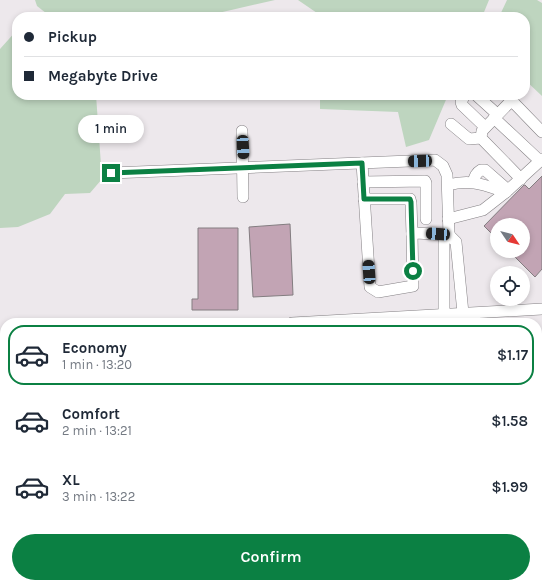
<!DOCTYPE html>
<meta charset="utf-8">
<style>
:root{--surface:#fff;--page:#f6f6f7;--text:#1f2937;--muted:#747a83;--line:#e0e1e3;--accent:#0b8043}
body{margin:0;font-family:Karla,sans-serif;background:var(--page);color:var(--text);height:100vh;display:flex;flex-direction:column;font-size:15px;white-space:nowrap}
*{box-sizing:border-box;margin:0}
p{font-size:13px;color:var(--muted)}
.icon{flex:none;width:22px;height:22px;fill:none;stroke:currentColor;stroke-width:2;stroke-linecap:round;stroke-linejoin:round}
.map{position:relative;flex:1;overflow:hidden}
.sheet{position:absolute;left:0px;top:318px;width:542px;height:270px;display:flex;flex-direction:column;background:var(--surface);border-radius:16px 16px 0 0;box-shadow:0 2px 6px #0003}
.sheet>*{flex:none}
.guide{position:absolute;left:12px;top:12px;width:518px;height:88px;border-radius:16px;box-shadow:0 2px 6px #0003;display:grid;align-content:center;height:88px;padding:0 12px;background:var(--surface)}
.needle{width:26px;rotate:125deg}
.tools{position:absolute;left:490px;top:218px;display:grid;gap:8px}
.tools a{display:grid;place-items:center;width:40px;height:40px;border-radius:50%;background:var(--surface);box-shadow:0 2px 6px #0003;font-size:20px}
.end{position:absolute;width:18px;height:18px;margin:-9px;border:5px solid #0b8043;background:#fff;box-shadow:0 0 0 2px #fff}
.from{border-radius:50%}
.bubble{position:absolute;height:28px;border-radius:14px;background:var(--surface);box-shadow:0 2px 6px #0003;font-size:13px;font-weight:600;line-height:28px;text-align:center}
.car{position:absolute;width:12px;height:24px;margin:-12px -6px;border-radius:5px;box-shadow:0 0 3px 1px #0007;background:linear-gradient(#222 24%,#8ab4d8 0 40%,#222 0 76%,#8ab4d8 0 86%,#222 0)}
.guide b{display:flex;align-items:center;gap:14px;height:38px;font-size:15px}
.guide b+b{border-top:1px solid var(--line)}
.guide i{width:10px;height:10px;background:var(--text)}
ul{padding:7px 0 0;list-style:none}
li{display:flex;align-items:center;gap:12px;height:60px;margin:0 8px 6px;padding:0 4px;border:2px solid transparent;border-radius:16px}
li div{flex:1}
li b{display:block;font-size:15px}
li em{font-style:normal;font-weight:600}
li.active{border-color:var(--accent)}
li>.icon{width:36px;height:36px;stroke-width:1.5}
.button{display:flex;gap:8px;margin-top:auto;padding:8px 12px}
.button a{flex:1;height:46px;border-radius:24px;background:var(--accent);color:#fff;font-size:16px;font-weight:600;line-height:46px;text-align:center}
.map>svg:first-child{display:block}
.green{fill:#bed5bf}
.lines{fill:none;stroke-linecap:round;stroke-linejoin:round}
.river{stroke:#81a2af;stroke-width:13}
.building{fill:#c2a4b4;stroke:#837d80}
.minor-casing{stroke:#848084;stroke-width:12}
.minor{stroke:#fff;stroke-width:11}
.route{stroke:#0b8043;stroke-width:5}
</style>
<div class="map">
<svg width="542" height="588" viewBox="0 0 542 588">
<rect width="100%" height="100%" fill="#ede8ec"/>
<g class="green">
<path d="M35,0H275L201,17H51L37,6Z"/>
<path d="M298,0H489L482,17H317V13Z"/>
<path d="M507,0H537L542,3V96L525,80V17H499Z"/>
<path d="M17,30V95H96L102,179L90,193L65,194L50,214L18,227L0,228V49Z"/>
<path d="M320,95H448L429,140L406,147L398,112L320,109Z"/>
</g>
<g class="lines">
<g class="river">
<path d="M0,582L5,579"/>
<path d="M103,583L113,588"/>
</g>
</g>
<g class="building">
<path d="M542,176V269L535,277L509,251H523V225H497V239L484,226L524,185H525L529,189Z"/>
<path d="M290,224L293,295L253,297L249,227Z"/>
<path d="M198,228H238V310H192V299H198Z"/>
</g>
<g class="lines">
<g class="minor-casing">
<g id="minor">
<path d="M465,95L461,102L462,105L485,127"/>
<path d="M476,95L497,114"/>
<path d="M494,118L540,161"/>
<path d="M451,124L469,139L481,138"/>
<path d="M242,131L243,197"/>
<path d="M362,163L370,287L378,292L413,286L412,234L416,233L449,235"/>
<path d="M111,173L435,160L443,166L447,175L449,235L444,242V314"/>
<path d="M521,179L481,138L482,131L509,103H514L542,132"/>
<path d="M363,182L425,181L426,183V219"/>
<path d="M473,182C475,176 476,173 481,170H485L508,190"/>
<path d="M448,185C471,179 484,185 506,192"/>
<path d="M364,199H410L411,203L412,234"/>
<path d="M448,219L483,210L506,192L542,159"/>
<path d="M449,235L456,242L463,313"/>
<path d="M292,323L542,309"/>
<path d="M0,347L5,345"/>
</g>
</g>
<use href="#minor" class="minor"/>
</g>
<g class="lines">
<path class="route" d="M111,173L362,163L364,199H410L411,202L413,271"/>
</g>
</svg>
<div class="tools">
<a><svg class="needle" viewBox="-14 -14 28 28"><path d="M0-13l5 13h-10z" fill="#e53935"/><path d="M0 13l5-13h-10z" fill="#747a83"/></svg></a>
<a><svg class="icon" aria-label="locate" viewBox="0 0 24 24"><circle cx="12" cy="12" r="6"/><path d="M12 2v4M12 18v4M2 12h4M18 12h4"/></svg></a>
</div>
<i class="end from" style="left:413px;top:271px"></i>
<i class="end" style="left:111px;top:173px"></i>
<div class="bubble" style="left:78px;top:115px;width:66px">1 min</div>
<i class="car" style="left:243px;top:147px;rotate:177deg"></i>
<i class="car" style="left:420px;top:161px;rotate:268deg"></i>
<i class="car" style="left:438px;top:234px;rotate:274deg"></i>
<i class="car" style="left:369px;top:272px;rotate:356deg"></i>
<div class="guide">
<b><i class="from"></i>Pickup</b>
<b><i></i>Megabyte Drive</b>
</div>
<section class="sheet">
<ul>
<li class="active"><svg class="icon" aria-label="car" viewBox="0 0 24 24"><path d="M5 17H2v-5l4-1 3-4h7l3 4 3 1v5h-3M9 17h6M6 11h13"/><circle cx="7" cy="17" r="2"/><circle cx="17" cy="17" r="2"/></svg><div><b>Economy</b><p>1 min · 13:20</p></div><em>$1.17</em></li>
<li><svg class="icon" aria-label="car" viewBox="0 0 24 24"><path d="M5 17H2v-5l4-1 3-4h7l3 4 3 1v5h-3M9 17h6M6 11h13"/><circle cx="7" cy="17" r="2"/><circle cx="17" cy="17" r="2"/></svg><div><b>Comfort</b><p>2 min · 13:21</p></div><em>$1.58</em></li>
<li><svg class="icon" aria-label="car" viewBox="0 0 24 24"><path d="M5 17H2v-5l4-1 3-4h7l3 4 3 1v5h-3M9 17h6M6 11h13"/><circle cx="7" cy="17" r="2"/><circle cx="17" cy="17" r="2"/></svg><div><b>XL</b><p>3 min · 13:22</p></div><em>$1.99</em></li>
</ul>
<div class="button"><a>Confirm</a></div>
</section>
</div>
